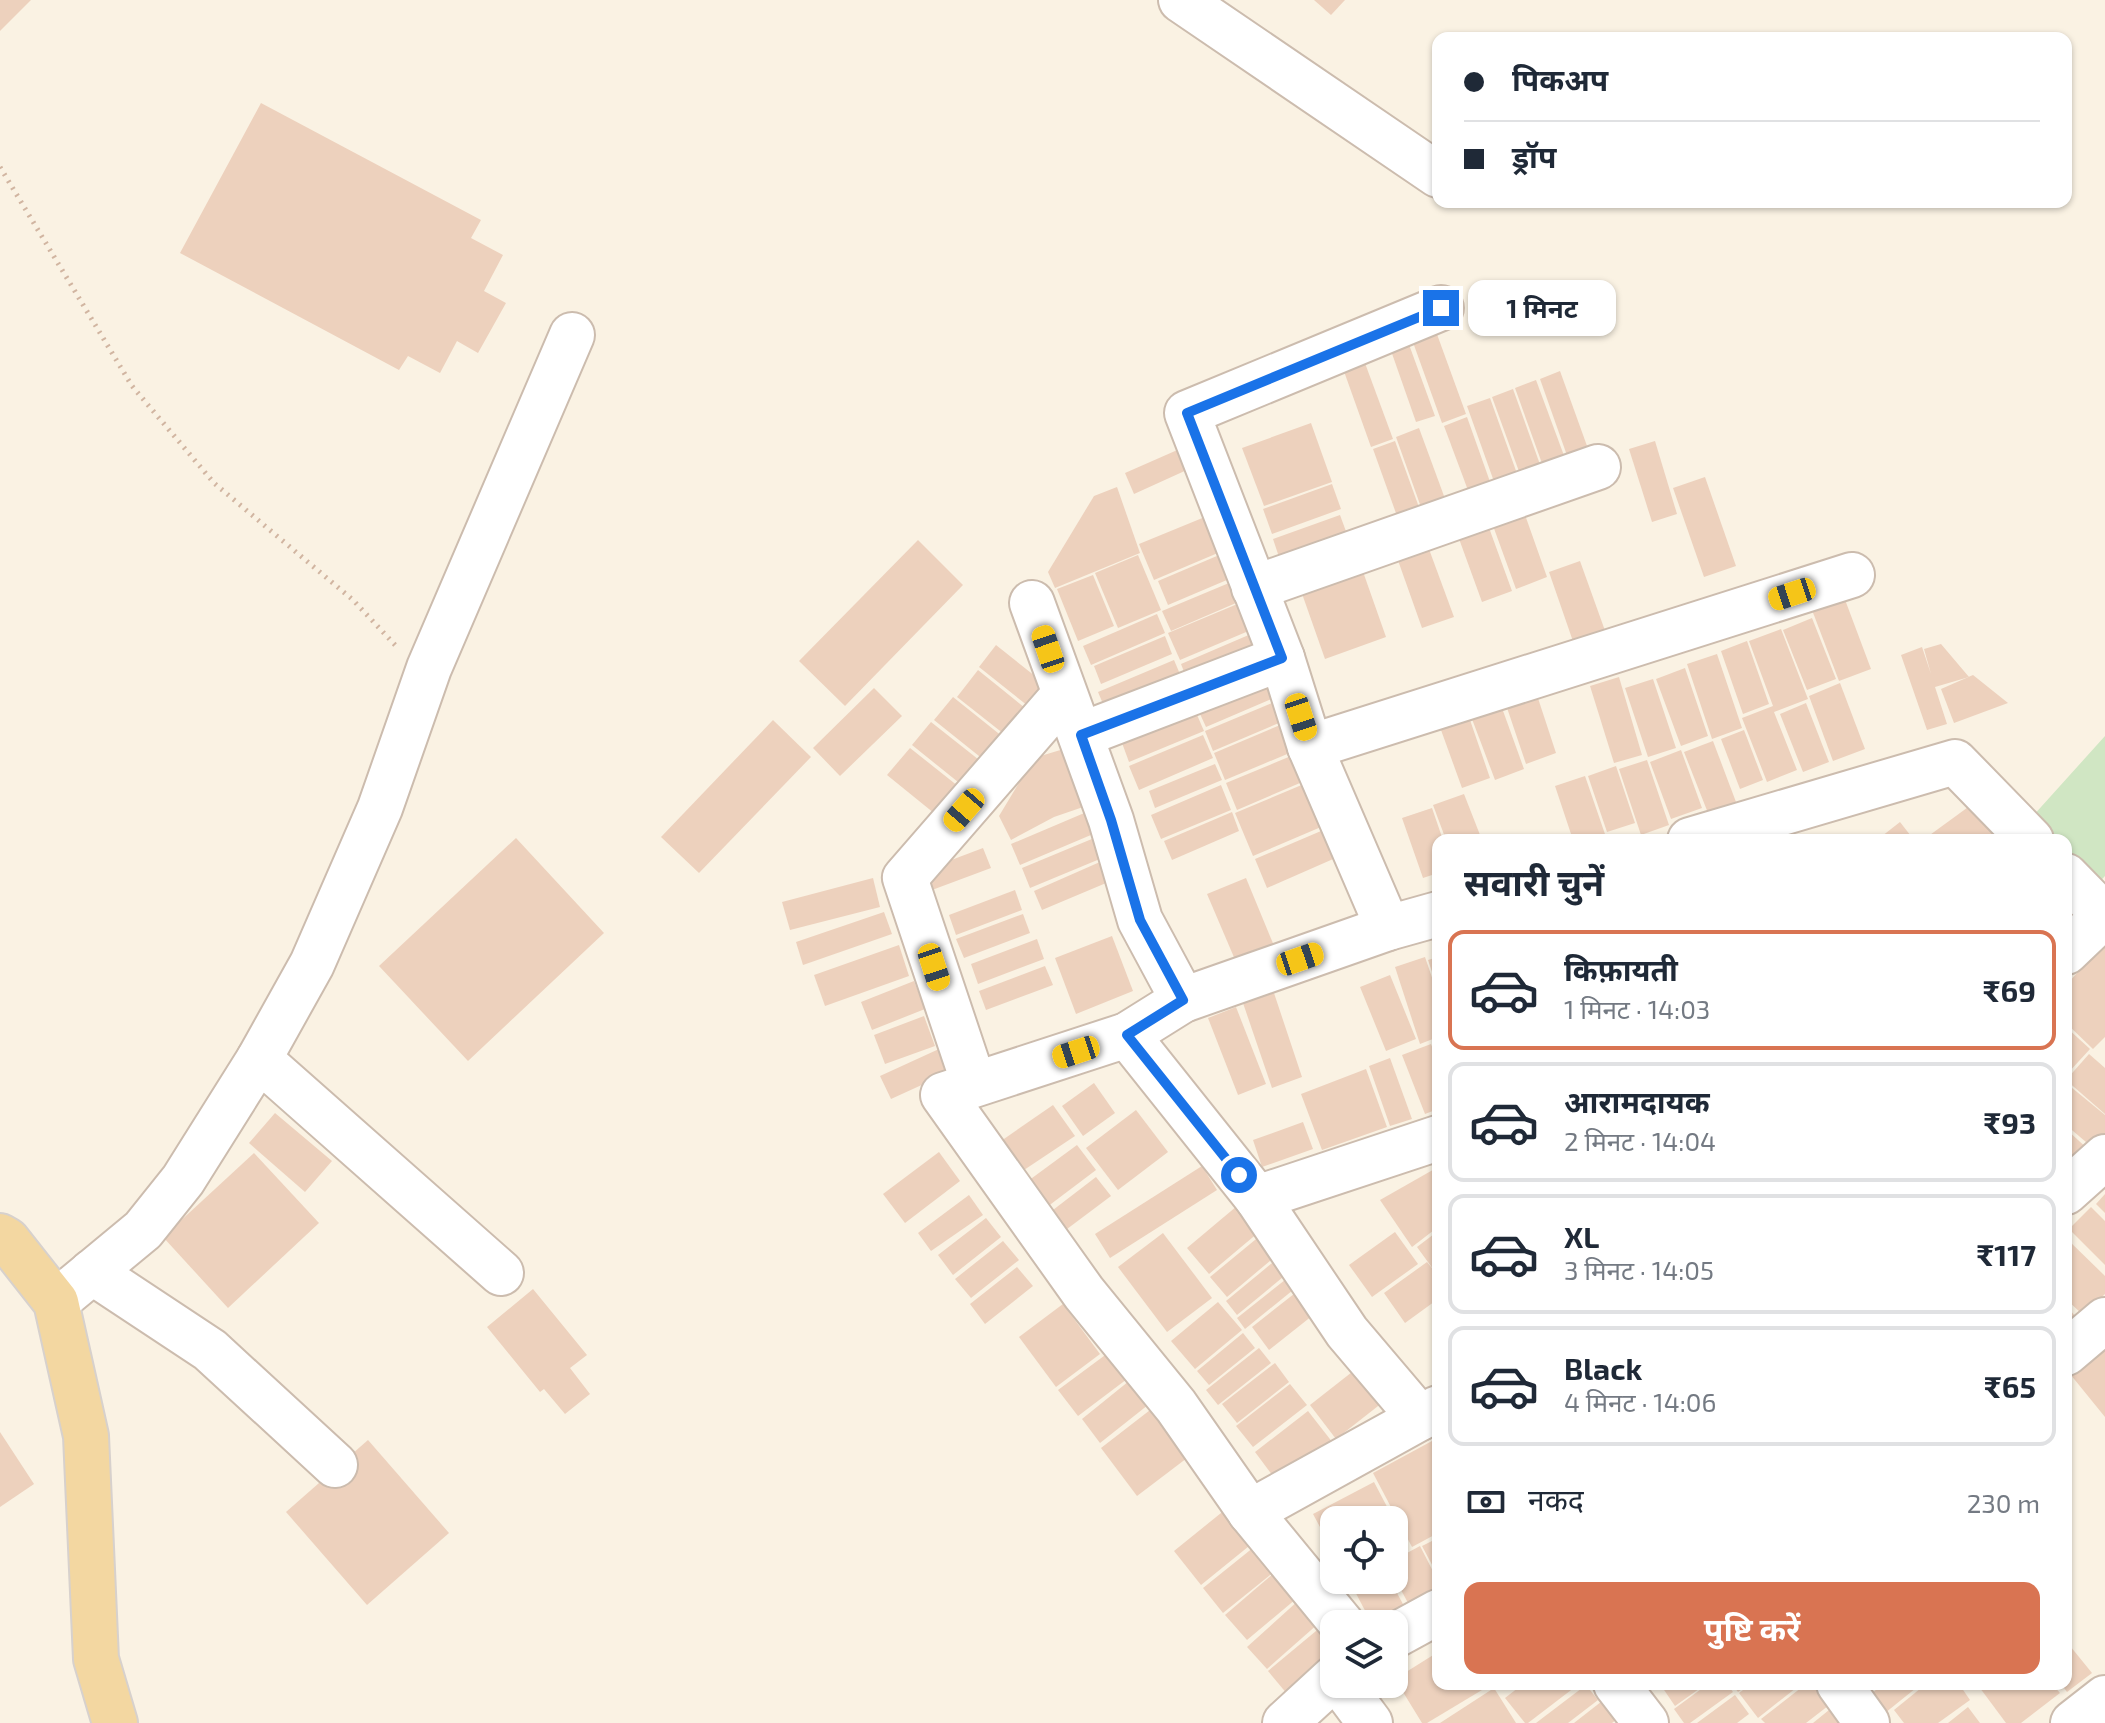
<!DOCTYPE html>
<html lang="hi">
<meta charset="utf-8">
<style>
:root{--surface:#fff;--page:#f2f2f3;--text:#1f2937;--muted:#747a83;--line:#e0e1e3;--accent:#d97452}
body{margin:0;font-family:"Exo 2","Noto Sans Devanagari",sans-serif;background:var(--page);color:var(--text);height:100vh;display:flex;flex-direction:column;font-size:30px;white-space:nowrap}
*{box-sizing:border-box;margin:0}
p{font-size:26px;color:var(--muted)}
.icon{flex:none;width:44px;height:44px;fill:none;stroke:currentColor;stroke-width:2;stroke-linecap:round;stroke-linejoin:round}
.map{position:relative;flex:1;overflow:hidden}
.panel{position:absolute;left:1432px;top:834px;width:640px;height:856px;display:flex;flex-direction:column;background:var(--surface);border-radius:16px;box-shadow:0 2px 6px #0004}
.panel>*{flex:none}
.hud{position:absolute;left:1432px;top:32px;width:640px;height:176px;border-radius:16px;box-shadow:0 2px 6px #0004;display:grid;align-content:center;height:176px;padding:0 32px;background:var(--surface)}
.fabs{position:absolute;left:1320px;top:1506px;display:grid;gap:16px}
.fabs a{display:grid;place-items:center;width:88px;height:88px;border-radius:16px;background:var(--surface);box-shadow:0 2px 6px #0004;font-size:40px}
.end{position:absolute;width:36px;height:36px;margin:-18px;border:10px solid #1a73e8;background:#fff;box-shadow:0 0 0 4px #fff}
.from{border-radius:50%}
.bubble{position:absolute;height:56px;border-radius:16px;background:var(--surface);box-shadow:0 2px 6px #0004;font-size:26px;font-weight:700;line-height:56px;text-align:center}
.car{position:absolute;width:24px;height:48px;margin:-24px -12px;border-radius:10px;box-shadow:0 0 6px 2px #0007;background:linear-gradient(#f5c518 24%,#345 0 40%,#f5c518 0 76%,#345 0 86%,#f5c518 0)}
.hud b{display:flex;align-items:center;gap:28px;height:76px;font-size:30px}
.hud b+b{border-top:2px solid var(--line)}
.hud i{width:20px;height:20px;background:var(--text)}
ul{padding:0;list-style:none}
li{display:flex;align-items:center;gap:24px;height:120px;margin:0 16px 12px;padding:0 16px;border:4px solid var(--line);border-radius:16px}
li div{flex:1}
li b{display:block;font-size:30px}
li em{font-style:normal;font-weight:700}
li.on{border-color:var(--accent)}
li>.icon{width:72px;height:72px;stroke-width:1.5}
h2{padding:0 32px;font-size:36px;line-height:96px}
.pay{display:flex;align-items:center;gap:20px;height:88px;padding:0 32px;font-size:30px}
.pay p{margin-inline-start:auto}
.cta{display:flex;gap:16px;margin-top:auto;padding:16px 32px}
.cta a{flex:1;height:92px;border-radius:16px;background:var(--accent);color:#fff;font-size:32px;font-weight:700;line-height:92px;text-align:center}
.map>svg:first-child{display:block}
.green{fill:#d0e6c3}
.building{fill:#edd1bd}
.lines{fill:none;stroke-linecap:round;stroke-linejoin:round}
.minor-casing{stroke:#ccbcae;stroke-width:48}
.major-casing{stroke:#d7d1cd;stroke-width:48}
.path{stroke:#d1b5a1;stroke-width:5;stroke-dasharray:2 6;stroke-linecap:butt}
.minor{stroke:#fff;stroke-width:44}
.major{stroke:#f3d7a1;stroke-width:44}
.route{stroke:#1a73e8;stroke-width:10}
</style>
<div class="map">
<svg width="2105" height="1723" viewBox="0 0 2105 1723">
<rect width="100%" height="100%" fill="#faf2e3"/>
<path class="green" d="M2105,736V876L2088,894L2066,872V840H2035L2023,827Z"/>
<g class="building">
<path d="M0,0H31L0,31Z"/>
<path d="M1314,0H1345L1331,15Z"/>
<path d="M261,103L481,220L471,238L503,255L484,291L506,303L478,353L457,341L440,373L408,356L399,370L180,253Z"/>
<path d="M1434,326L1466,414L1442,423L1410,334Z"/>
<path d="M1407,339L1435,416L1416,422L1389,345Z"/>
<path d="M1362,355L1393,439L1371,447L1341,363Z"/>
<path d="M1560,371L1591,457L1570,464L1540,379Z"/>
<path d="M1536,380L1566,461L1544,469L1515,388Z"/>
<path d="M1513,389L1542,470L1521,477L1492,397Z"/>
<path d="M1490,398L1520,482L1497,490L1467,406Z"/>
<path d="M1467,417L1494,493L1472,501L1444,426Z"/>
<path d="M1311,423L1332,482L1264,506L1242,448Z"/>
<path d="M1419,428L1451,515L1427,524L1396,437Z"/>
<path d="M1395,441L1424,521L1402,530L1373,449Z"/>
<path d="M1655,441L1677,514L1652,522L1629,449Z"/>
<path d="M1191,444L1200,464L1134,494L1125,473Z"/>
<path d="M1705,477L1736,566L1704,577L1673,488Z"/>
<path d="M1332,484L1341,509L1272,534L1263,509Z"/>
<path d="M1117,487L1140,553L1055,588L1048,572L1094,496Z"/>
<path d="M1217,512L1232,547L1154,580L1139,544Z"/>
<path d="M1524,512L1547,577L1516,589L1492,523Z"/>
<path d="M1340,515L1351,545L1283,569L1273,539Z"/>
<path d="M1488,525L1512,591L1482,602L1458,536Z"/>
<path d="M918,540L963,585L845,706L799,661Z"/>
<path d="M1426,541L1454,617L1422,628L1395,552Z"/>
<path d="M1231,550L1241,574L1168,605L1158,581Z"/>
<path d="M1138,555L1161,610L1118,628L1095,573Z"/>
<path d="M1580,561L1608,639L1576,650L1549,572Z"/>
<path d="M1361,566L1386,637L1325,659L1300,588Z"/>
<path d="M1093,575L1114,626L1078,641L1057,589Z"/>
<path d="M1241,578L1250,597L1171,631L1162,611Z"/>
<path d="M1844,597L1871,669L1839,681L1812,610Z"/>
<path d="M1247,600L1258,627L1180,660L1168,633Z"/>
<path d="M1157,614L1165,633L1091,665L1083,646Z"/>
<path d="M1812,618L1836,679L1807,690L1783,630Z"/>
<path d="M1781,629L1808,699L1774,712L1797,770L1767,782L1742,718L1773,706L1749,641Z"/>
<path d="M1258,631L1265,649L1188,682L1181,664Z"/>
<path d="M1165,636L1172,654L1101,684L1094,666Z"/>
<path d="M1747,641L1769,704L1743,714L1721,651Z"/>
<path d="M1941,644L1969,677L1935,687L1947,724L1927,730L1901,655L1922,647L1931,674L1924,649Z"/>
<path d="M996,645L1050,688L1033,710L979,667Z"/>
<path d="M1717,654L1742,728L1712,739L1687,664Z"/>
<path d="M1174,660L1185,686L1109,718L1098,692Z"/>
<path d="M1685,668L1708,736L1681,746L1656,679Z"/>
<path d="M978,670L1030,712L1009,738L957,697Z"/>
<path d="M1271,671L1281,695L1206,727L1195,703Z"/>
<path d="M1973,675L2008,703L1954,723L1941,689Z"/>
<path d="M1619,677L1642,755L1614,763L1590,686Z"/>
<path d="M1653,679L1676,748L1648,757L1625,688Z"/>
<path d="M1533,683L1556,753L1526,764L1502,693Z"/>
<path d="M1840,683L1865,749L1833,761L1809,696Z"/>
<path d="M874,688L902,716L840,776L813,748Z"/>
<path d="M953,697L1008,741L989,764L934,720Z"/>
<path d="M1284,698L1293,717L1213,751L1205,731Z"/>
<path d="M1191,701L1204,731L1129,762L1118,732Z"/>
<path d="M1806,703L1829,762L1803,772L1780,714Z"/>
<path d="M1502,708L1524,769L1495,780L1472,719Z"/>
<path d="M773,720L811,757L699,873L661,837Z"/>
<path d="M1292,720L1304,747L1225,780L1214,753Z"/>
<path d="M1470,720L1490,778L1462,788L1441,730Z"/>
<path d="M931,722L988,767L968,790L912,745Z"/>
<path d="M1744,730L1763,780L1740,789L1721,739Z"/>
<path d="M1203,735L1213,758L1139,790L1129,766Z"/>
<path d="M1713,741L1736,802L1708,813L1684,752Z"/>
<path d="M910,748L968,794L945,822L887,775Z"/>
<path d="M1067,748L1086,806L1054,817L1011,840L999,816L1034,758Z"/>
<path d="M1681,750L1702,808L1671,819L1650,762Z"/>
<path d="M1303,751L1314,777L1237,810L1226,783Z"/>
<path d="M1647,760L1669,825L1641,835L1619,769Z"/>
<path d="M1215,764L1222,780L1155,808L1149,791Z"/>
<path d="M1616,766L1635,823L1607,832L1588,776Z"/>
<path d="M1585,776L1607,840H1573L1555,786Z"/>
<path d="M1304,784L1321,827L1253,856L1235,813Z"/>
<path d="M1221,785L1231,810L1161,839L1151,815Z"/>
<path d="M1464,794L1482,840H1446L1433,805Z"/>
<path d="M1971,805L1997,840H1923Z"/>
<path d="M1432,808L1443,840H1438V873L1423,878L1402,818Z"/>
<path d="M1089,811L1098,832L1020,865L1011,844Z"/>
<path d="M1232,812L1239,831L1172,860L1164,841Z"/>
<path d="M1900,822L1914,840H1877Z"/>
<path d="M1328,828L1340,856L1267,888L1255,859Z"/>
<path d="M1099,836L1107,856L1030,888L1022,868Z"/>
<path d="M516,838L604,933L468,1061L379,966Z"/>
<path d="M983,848L991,868L924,893L917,873Z"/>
<path d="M1109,858L1118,878L1042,910L1034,891Z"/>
<path d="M873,878L880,907L790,930L782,902Z"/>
<path d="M1246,878L1277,953L1239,969L1207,894Z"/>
<path d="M1015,890L1022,910L956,935L949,915Z"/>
<path d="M884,912L892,934L803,965L796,942Z"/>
<path d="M1023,914L1030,933L964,958L956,939Z"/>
<path d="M1112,936L1133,991L1076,1014L1055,958Z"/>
<path d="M1037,939L1044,959L978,984L971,964Z"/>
<path d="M2105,943V1037L2093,1049L2066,1023V985Z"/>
<path d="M899,945L909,976L825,1006L814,975Z"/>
<path d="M1425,957L1438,995V1037L1420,1044L1395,967Z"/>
<path d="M1438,957V987H1437L1428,960Z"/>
<path d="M1045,966L1053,985L986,1010L979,991Z"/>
<path d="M1390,975L1416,1039L1386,1051L1360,987Z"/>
<path d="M914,981L925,1009L872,1030L861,1002Z"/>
<path d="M1274,993L1302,1077L1272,1088L1243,1003Z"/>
<path d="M1236,1007L1266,1084L1238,1095L1208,1018Z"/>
<path d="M924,1016L935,1046L885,1064L874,1035Z"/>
<path d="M2066,1027L2090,1049L2068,1073L2066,1071Z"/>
<path d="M1431,1044L1438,1062V1109L1425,1114L1402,1055Z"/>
<path d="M939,1049L950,1072L891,1099L880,1076Z"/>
<path d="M2089,1054L2105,1068V1114L2066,1080Z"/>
<path d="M1390,1058L1412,1119L1390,1126L1369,1066Z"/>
<path d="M1366,1069L1387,1127L1322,1150L1301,1094Z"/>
<path d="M1094,1083L1115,1113L1083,1136L1062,1106Z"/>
<path d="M2066,1083L2105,1115V1134L2093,1148L2066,1125Z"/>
<path d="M1053,1105L1075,1136L1021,1172L1001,1141Z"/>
<path d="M1136,1110L1168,1152L1118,1190L1086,1148Z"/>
<path d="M275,1113L332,1161L305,1192L249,1143Z"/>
<path d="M1303,1122L1313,1149L1262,1167L1253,1140Z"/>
<path d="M2066,1129L2090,1151L2066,1173Z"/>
<path d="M1077,1145L1096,1170L1047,1207L1028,1181Z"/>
<path d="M939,1152L960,1181L905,1223L883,1194Z"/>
<path d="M254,1153L319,1223L228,1308L163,1237Z"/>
<path d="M1202,1166L1217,1190L1110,1258L1095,1234Z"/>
<path d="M1438,1167V1227L1412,1247L1380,1200Z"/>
<path d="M1096,1177L1111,1196L1067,1229L1053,1210Z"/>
<path d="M2105,1194V1213L2096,1204Z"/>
<path d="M969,1195L983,1215L931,1251L918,1233Z"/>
<path d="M1237,1206L1259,1232L1209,1274L1187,1248Z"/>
<path d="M2091,1207L2105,1221V1265L2069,1229Z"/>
<path d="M986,1218L1001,1237L953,1275L938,1255Z"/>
<path d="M1438,1231V1299L1405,1323L1384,1293L1427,1262L1436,1273L1417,1247Z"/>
<path d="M1395,1232L1418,1264L1372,1297L1349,1265Z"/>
<path d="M1163,1233L1212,1298L1167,1332L1118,1267Z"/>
<path d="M1261,1235L1277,1255L1227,1297L1210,1277Z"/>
<path d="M2066,1238L2105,1276V1294L2083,1315L2066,1299Z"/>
<path d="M1003,1241L1019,1260L971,1298L955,1279Z"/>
<path d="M1277,1259L1288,1273L1237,1315L1226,1301Z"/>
<path d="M1017,1267L1033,1286L985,1324L970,1304Z"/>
<path d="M1290,1276L1298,1286L1245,1329L1237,1318Z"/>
<path d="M533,1289L587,1355L570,1368L590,1394L565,1414L544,1389L540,1392L487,1327Z"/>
<path d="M1299,1290L1317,1312L1269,1350L1252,1327Z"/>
<path d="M1218,1302L1242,1330L1195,1369L1171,1341Z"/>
<path d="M1063,1304L1100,1354L1056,1387L1019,1337Z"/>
<path d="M2066,1306L2077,1318L2066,1328Z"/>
<path d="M1243,1333L1255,1348L1209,1385L1197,1371Z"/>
<path d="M2105,1337V1417L2066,1369Z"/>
<path d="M1259,1348L1271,1363L1218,1405L1206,1390Z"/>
<path d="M1112,1350L1131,1376L1078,1416L1058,1390Z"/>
<path d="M1275,1363L1289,1382L1237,1423L1222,1404Z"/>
<path d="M1361,1365L1387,1399L1336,1439L1310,1405Z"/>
<path d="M1134,1377L1153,1401L1100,1443L1082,1419Z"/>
<path d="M1290,1384L1307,1405L1253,1447L1236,1426Z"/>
<path d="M1154,1407L1191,1455L1137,1496L1101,1448Z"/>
<path d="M1308,1411L1333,1443L1279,1484L1255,1452Z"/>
<path d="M0,1432L34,1484L0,1507Z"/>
<path d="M368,1440L449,1533L367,1605L286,1512Z"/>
<path d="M1432,1441L1438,1451V1533L1412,1547L1373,1473Z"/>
<path d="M1374,1482L1394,1520H1334V1553L1313,1514Z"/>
<path d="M1226,1509L1254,1542L1201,1585L1174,1551Z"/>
<path d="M1394,1520L1407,1545L1394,1552Z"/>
<path d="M1438,1538V1576L1422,1546Z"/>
<path d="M1420,1546L1438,1581V1600L1414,1614L1394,1577V1560Z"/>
<path d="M1254,1547L1274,1572L1223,1613L1203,1588Z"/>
<path d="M1274,1573L1296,1599L1247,1640L1225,1615Z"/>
<path d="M1349,1580H1390L1411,1619L1394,1624H1372Z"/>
<path d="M1299,1600L1319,1623L1267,1669L1247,1647Z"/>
<path d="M1322,1626L1334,1642V1667L1293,1701L1268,1671Z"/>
<path d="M2066,1641L2092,1673L2067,1692L2061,1684H2066Z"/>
<path d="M1438,1652V1684H1492L1427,1723H1422L1395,1679Z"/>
<path d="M1523,1684H1579L1528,1723H1525L1505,1698Z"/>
<path d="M1660,1684H1706L1675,1706Z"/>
<path d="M1708,1684H1727L1733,1692L1690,1723H1684L1674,1709Z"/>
<path d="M1732,1684H1749L1738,1692Z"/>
<path d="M1751,1684H1801L1758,1718L1739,1693Z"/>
<path d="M1806,1684H1825L1837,1699L1806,1723H1765L1761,1719Z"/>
<path d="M1883,1684H1921L1880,1717L1865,1699Z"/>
<path d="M1926,1684H1959L1970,1700L1938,1723H1904L1894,1710Z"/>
<path d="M1977,1684H2052L2060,1693L2021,1723H2006Z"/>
<path d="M1586,1685L1598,1700L1568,1723H1536Z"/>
<path d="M1494,1688L1516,1723H1440Z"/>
<path d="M1735,1695L1749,1714L1737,1723H1697Z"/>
<path d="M1606,1698L1620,1717L1612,1723H1574Z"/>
<path d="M1834,1706L1847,1723H1813Z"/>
<path d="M1968,1707L1980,1723H1948Z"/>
</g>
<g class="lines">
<g class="minor-casing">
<g id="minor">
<path d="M1181,0L1438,175"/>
<path d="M1254,588L1598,467"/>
<path d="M1032,603L1111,820L1140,920L1183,1000"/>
<path d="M1081,735L1282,658"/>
<path d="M1310,747L1852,575"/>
<path d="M1690,840L1955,762L2031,840"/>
<path d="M2066,876L2104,915"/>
<path d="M1388,928L1310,747L1282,658L1187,413L1441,308"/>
<path d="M2066,952L2105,915"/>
<path d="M1127,1035L1257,1198L1347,1332L1420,1418"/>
<path d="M259,1059L501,1273"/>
<path d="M974,1084L905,878L1064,695"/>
<path d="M2066,1192L2105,1157"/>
<path d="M1257,1198L1438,1138"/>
<path d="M92,1272L210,1350L335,1465"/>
<path d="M56,1302L143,1230L183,1180L259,1059L312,964L380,808L429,668L572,335"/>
<path d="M2066,1353L2105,1320"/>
<path d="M1250,1512L1438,1408"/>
<path d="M1342,1624L1250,1512L1176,1406L1084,1293L943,1095L1127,1035L1183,1000L1388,928L1438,914"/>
<path d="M1394,1636L1438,1612"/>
<path d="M1341,1684L1370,1723"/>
<path d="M1616,1684L1646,1723"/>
<path d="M1839,1684L1867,1723"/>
<path d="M1285,1723L1334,1678"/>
<path d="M2073,1723L2105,1698"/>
</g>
</g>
<g class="major-casing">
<path id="major" d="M0,1236L7,1240L56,1302L86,1436L96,1659L115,1723"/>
</g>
<path class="path" d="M0,167L132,386L214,483L353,600L396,646"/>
<use href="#minor" class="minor"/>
<use href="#major" class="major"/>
</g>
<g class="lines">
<path class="route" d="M1239,1175L1127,1035L1183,1000L1140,920L1111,820L1081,735L1282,658L1187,413L1441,308"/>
</g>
</svg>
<div class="fabs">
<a><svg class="icon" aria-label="locate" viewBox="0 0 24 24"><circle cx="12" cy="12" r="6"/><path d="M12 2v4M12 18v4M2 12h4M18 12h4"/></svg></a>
<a><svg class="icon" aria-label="layers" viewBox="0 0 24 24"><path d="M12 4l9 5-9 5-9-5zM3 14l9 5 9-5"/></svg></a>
</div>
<i class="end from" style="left:1239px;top:1175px"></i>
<i class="end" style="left:1441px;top:308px"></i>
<div class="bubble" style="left:1468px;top:280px;width:148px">1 मिनट</div>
<i class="car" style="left:1792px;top:594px;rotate:252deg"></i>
<i class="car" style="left:1048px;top:649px;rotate:341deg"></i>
<i class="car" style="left:1301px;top:717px;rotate:162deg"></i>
<i class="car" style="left:964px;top:810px;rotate:221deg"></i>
<i class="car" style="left:1300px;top:959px;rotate:71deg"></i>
<i class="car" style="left:934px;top:967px;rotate:162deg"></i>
<i class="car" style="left:1076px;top:1052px;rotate:252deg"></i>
<div class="hud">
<b><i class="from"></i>पिकअप</b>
<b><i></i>ड्रॉप</b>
</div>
<section class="panel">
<h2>सवारी चुनें</h2>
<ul>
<li class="on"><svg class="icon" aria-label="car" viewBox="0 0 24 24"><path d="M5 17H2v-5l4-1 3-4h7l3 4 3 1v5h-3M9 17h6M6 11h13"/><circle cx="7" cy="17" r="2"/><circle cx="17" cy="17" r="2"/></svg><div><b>किफ़ायती</b><p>1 मिनट · 14:03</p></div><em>₹69</em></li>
<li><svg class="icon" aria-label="car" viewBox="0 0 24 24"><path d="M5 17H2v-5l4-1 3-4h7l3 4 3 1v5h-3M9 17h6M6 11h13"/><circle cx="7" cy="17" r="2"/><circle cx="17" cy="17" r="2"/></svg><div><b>आरामदायक</b><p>2 मिनट · 14:04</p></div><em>₹93</em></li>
<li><svg class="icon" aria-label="car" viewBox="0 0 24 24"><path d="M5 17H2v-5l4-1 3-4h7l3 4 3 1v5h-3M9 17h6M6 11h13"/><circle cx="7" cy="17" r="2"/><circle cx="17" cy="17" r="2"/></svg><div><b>XL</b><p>3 मिनट · 14:05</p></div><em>₹117</em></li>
<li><svg class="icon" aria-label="car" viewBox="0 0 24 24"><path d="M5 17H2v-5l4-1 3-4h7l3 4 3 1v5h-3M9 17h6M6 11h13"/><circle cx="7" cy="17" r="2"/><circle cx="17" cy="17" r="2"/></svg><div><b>Black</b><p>4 मिनट · 14:06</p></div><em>₹65</em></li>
</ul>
<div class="pay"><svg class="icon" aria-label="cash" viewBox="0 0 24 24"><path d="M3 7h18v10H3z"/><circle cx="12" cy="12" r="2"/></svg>नकद<p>230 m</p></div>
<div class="cta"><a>पुष्टि करें</a></div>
</section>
</div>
